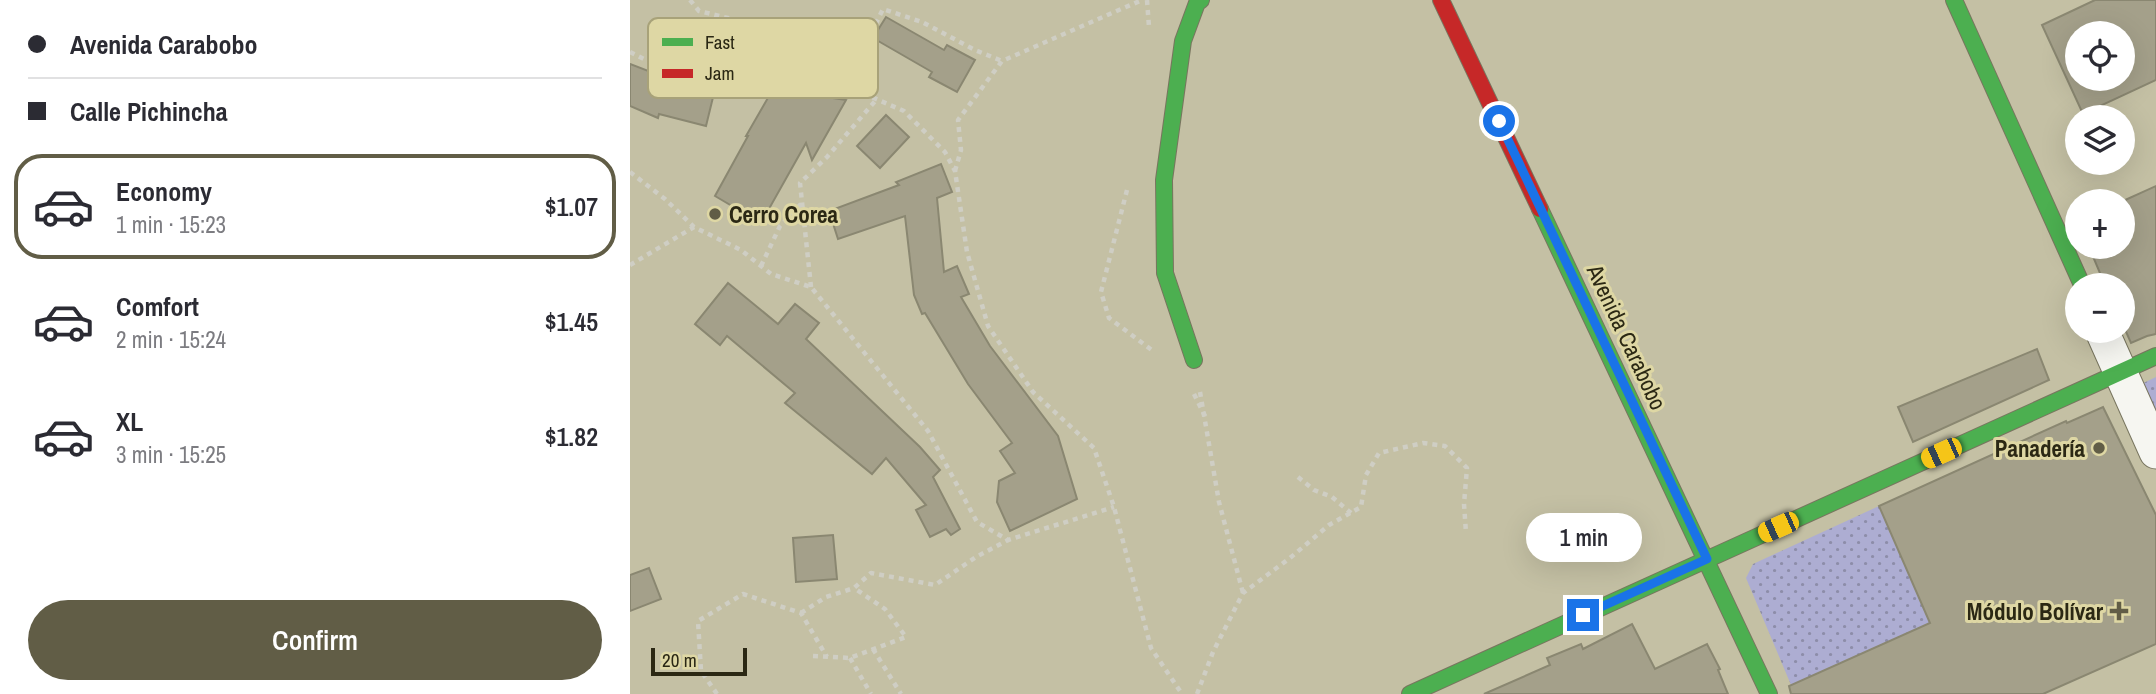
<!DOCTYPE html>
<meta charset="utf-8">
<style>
:root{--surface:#fff;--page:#f2f2f3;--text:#2b2b33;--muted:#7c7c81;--line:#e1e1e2;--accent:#615d46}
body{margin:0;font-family:"Archivo Narrow",sans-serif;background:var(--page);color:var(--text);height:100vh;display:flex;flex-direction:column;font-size:26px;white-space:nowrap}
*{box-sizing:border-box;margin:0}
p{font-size:23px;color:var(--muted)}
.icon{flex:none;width:38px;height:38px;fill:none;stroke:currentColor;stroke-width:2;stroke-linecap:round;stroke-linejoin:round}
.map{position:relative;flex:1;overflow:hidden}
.side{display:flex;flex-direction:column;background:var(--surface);width:630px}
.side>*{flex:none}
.guide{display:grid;align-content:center;height:154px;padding:0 28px;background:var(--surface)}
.controls{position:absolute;left:1435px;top:21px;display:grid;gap:14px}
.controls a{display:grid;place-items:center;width:70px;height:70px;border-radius:50%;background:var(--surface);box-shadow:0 7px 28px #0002;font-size:35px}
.scale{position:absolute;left:21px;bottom:18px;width:96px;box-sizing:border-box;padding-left:7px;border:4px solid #2b2814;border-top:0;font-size:19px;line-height:24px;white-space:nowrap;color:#2b2814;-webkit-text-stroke:5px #ded7a4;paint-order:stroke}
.end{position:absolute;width:32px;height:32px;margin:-16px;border:9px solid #1a73e8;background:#fff;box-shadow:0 0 0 4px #fff}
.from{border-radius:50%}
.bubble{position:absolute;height:49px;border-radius:24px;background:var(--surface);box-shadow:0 7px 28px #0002;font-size:23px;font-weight:600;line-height:49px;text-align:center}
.car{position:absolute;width:21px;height:42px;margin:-21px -10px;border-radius:9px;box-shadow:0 0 5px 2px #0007;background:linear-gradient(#f5c518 24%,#345 0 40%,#f5c518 0 76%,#345 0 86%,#f5c518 0)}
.guide b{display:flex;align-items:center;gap:24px;height:66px;font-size:26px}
.guide b+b{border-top:2px solid var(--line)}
.guide i{width:18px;height:18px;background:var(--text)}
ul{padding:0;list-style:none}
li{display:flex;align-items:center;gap:21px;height:105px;margin:0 14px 10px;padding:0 14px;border:4px solid transparent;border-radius:28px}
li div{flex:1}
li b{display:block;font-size:26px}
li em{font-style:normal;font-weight:600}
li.current{border-color:var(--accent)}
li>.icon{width:63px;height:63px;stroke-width:1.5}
.primary-button{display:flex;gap:14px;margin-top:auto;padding:14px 28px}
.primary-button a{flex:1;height:80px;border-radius:42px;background:var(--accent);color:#fff;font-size:28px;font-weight:600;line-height:80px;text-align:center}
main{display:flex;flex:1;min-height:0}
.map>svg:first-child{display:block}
.grass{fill:url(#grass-dots)}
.building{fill:#a4a08a;stroke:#8a8771;stroke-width:2;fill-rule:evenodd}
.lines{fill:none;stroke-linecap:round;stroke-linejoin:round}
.street-casing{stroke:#78755f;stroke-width:35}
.fast-casing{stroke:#78755f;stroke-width:18}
.jam-casing{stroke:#78755f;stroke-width:18}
.path{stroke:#cfcec4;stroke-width:4.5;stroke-dasharray:5 5;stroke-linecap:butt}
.street{stroke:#f6f6f1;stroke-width:33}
.fast{stroke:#4caf50;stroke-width:16}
.jam{stroke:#c62828;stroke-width:16}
.route{stroke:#1a73e8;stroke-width:9}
.poi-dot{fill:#615d46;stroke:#ded7a4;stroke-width:2.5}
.labels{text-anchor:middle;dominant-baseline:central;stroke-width:6;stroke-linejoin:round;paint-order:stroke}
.poi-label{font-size:23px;font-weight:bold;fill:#2b2814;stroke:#ded7a4;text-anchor:end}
.street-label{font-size:23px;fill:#2b2814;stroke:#ded7a4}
.key{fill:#ded7a4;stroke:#a8a279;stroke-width:2}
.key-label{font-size:19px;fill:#2b2814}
</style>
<main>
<section class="side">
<div class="guide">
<b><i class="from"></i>Avenida Carabobo</b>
<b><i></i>Calle Pichincha</b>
</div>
<ul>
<li class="current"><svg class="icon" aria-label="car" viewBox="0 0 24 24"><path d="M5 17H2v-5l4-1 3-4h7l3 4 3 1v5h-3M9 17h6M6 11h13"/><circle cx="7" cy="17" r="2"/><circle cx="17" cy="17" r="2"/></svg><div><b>Economy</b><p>1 min · 15:23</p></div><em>$1.07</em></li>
<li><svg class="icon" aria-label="car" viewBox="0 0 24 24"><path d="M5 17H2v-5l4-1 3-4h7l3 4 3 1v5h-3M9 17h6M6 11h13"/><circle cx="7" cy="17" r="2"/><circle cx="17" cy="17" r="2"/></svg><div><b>Comfort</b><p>2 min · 15:24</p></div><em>$1.45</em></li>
<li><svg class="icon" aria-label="car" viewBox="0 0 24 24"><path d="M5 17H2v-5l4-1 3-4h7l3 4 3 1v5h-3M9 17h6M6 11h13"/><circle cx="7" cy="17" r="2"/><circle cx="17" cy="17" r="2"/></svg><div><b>XL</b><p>3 min · 15:25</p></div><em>$1.82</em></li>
</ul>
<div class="primary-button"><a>Confirm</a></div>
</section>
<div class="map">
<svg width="1526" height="694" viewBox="0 0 1526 694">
<defs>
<pattern id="grass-dots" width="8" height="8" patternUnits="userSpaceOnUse" patternTransform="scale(1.75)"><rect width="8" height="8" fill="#adadd2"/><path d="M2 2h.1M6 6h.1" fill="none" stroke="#8d8da9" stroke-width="1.8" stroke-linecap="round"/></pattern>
</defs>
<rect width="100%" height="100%" fill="#c4c0a4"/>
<g class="grass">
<path d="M1526,377V432L1505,387Z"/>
<path d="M1249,506L1300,623L1161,685L1116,578L1123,564Z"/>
</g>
<g class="building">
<path d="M1465,0H1526V80L1453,114L1412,25ZM1447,33H1493V79H1447Z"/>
<path d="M256,17L314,50L317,45L345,60L327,92L299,77L302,72L243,38Z"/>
<path d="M0,64L57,86L59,78L86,85L76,126L29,114L28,118L0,106Z"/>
<path d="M143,89L216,100L182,160L176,143L131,223L85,196L118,136H116Z"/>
<path d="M256,115L279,137L250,168L227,146Z"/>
<path d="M311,164L322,192L307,198L314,272L327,266L339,294L331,297L360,346L428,436L447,499L380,531L367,502L369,481L385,473L370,451L382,443L338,384L295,313L292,314L284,295L275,216L208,239L199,211L269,185L266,182Z"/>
<path d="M1526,186V334L1517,336L1501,343L1493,325V285H1475L1459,247H1493V201Z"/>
<path d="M98,283L148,324L165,304L189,323L176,339L290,447L310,470L303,477L330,529L321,535L316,529L300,537L286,510L296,505L256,458L242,474L155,403L165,393L97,336L90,345L65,324Z"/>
<path d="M1407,349L1419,380L1283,442L1268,407Z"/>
<path d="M1473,407L1526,515V644L1413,694H1161L1159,686L1300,623L1249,506L1436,421L1437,423Z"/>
<path d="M203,535L207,579L166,582L163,538Z"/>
<path d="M19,568L31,599L0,611V575Z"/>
<path d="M1002,624L1025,669L1077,644L1090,669L1088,670L1098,694H854L920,665L917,658L951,644L953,649Z"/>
</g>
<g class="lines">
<g class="street-casing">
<path id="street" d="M1472,331L1526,452"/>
</g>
<g class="fast-casing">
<g id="fast">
<path d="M1324,0L1452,285"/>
<path d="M910,209L1139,694"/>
<path d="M564,360L535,273L534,180L553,41L567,3L571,0"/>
<path d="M780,694L1526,356"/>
</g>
</g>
<g class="jam-casing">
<path id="jam" d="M811,0L910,209"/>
</g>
<g class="path">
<path d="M60,0L69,11L168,35L234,48L253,9L292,22L345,50L372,61"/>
<path d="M517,0L519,27"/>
<path d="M0,52L42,73L95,75L223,89L274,111L315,152L325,171L337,252L358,326L403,392L464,448L484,507L521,648L552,694"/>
<path d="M325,171L331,150L328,120L372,61L512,0"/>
<path d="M0,172L35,199L64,227L111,250L141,274L181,287L298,431L347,522L378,540L484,507"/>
<path d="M497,190L471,292L479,318L523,351"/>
<path d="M0,265L64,227"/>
<path d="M131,266L150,226L171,204"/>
<path d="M181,287L170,183L197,157L246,100"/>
<path d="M570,392L589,502L613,593"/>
<path d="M564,394L576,418"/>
<path d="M668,477L684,490L702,497L721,513"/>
<path d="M171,613L196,597L224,588L241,573L305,585L346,557L378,540"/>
<path d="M243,649L271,694"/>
<path d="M183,656L220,658L276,637L255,609L224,588"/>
<path d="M220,658L241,694"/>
<path d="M87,694L71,671L68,621L113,594L171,613L197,657"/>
<path d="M567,694L583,652L613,593L660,558L699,525L731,507L736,475L749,453L793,443L815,446L837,468L834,504L836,533"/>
</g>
<use href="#street" class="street"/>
<use href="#fast" class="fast"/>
<use href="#jam" class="jam"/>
</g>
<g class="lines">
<path class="route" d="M869,121L1077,559L953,615"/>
</g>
<g class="poi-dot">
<circle cx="85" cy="214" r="7"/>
<circle cx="1469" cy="448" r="7"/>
<path d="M1485.5 600.5h7v7h7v7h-7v7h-7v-7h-7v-7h7z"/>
</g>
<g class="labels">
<g class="poi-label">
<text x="99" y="214" text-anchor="start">Cerro Corea</text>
<text x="1455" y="448">Panadería</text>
<text x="1473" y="611">Módulo Bolívar</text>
</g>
<g class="street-label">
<text transform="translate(997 337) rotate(65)">Avenida Carabobo</text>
</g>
</g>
<rect x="18" y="18" width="230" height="80" rx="10" class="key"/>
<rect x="32" y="38" width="31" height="8" fill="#4caf50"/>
<rect x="32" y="69" width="31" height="9" fill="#c62828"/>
<g class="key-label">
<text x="75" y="49">Fast</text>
<text x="75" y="80">Jam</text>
</g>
</svg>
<div class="controls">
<a><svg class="icon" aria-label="locate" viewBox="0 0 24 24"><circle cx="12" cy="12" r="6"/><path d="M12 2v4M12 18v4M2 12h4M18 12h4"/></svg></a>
<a><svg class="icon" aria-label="layers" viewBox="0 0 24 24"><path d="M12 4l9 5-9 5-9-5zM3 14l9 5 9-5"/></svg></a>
<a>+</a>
<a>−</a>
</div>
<div class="scale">20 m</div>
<i class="end from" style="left:869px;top:121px"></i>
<i class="end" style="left:953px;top:615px"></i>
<div class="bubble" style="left:896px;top:513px;width:116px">1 min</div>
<i class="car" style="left:1311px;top:453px;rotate:246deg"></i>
<i class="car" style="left:1148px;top:527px;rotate:246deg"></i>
</div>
</main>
